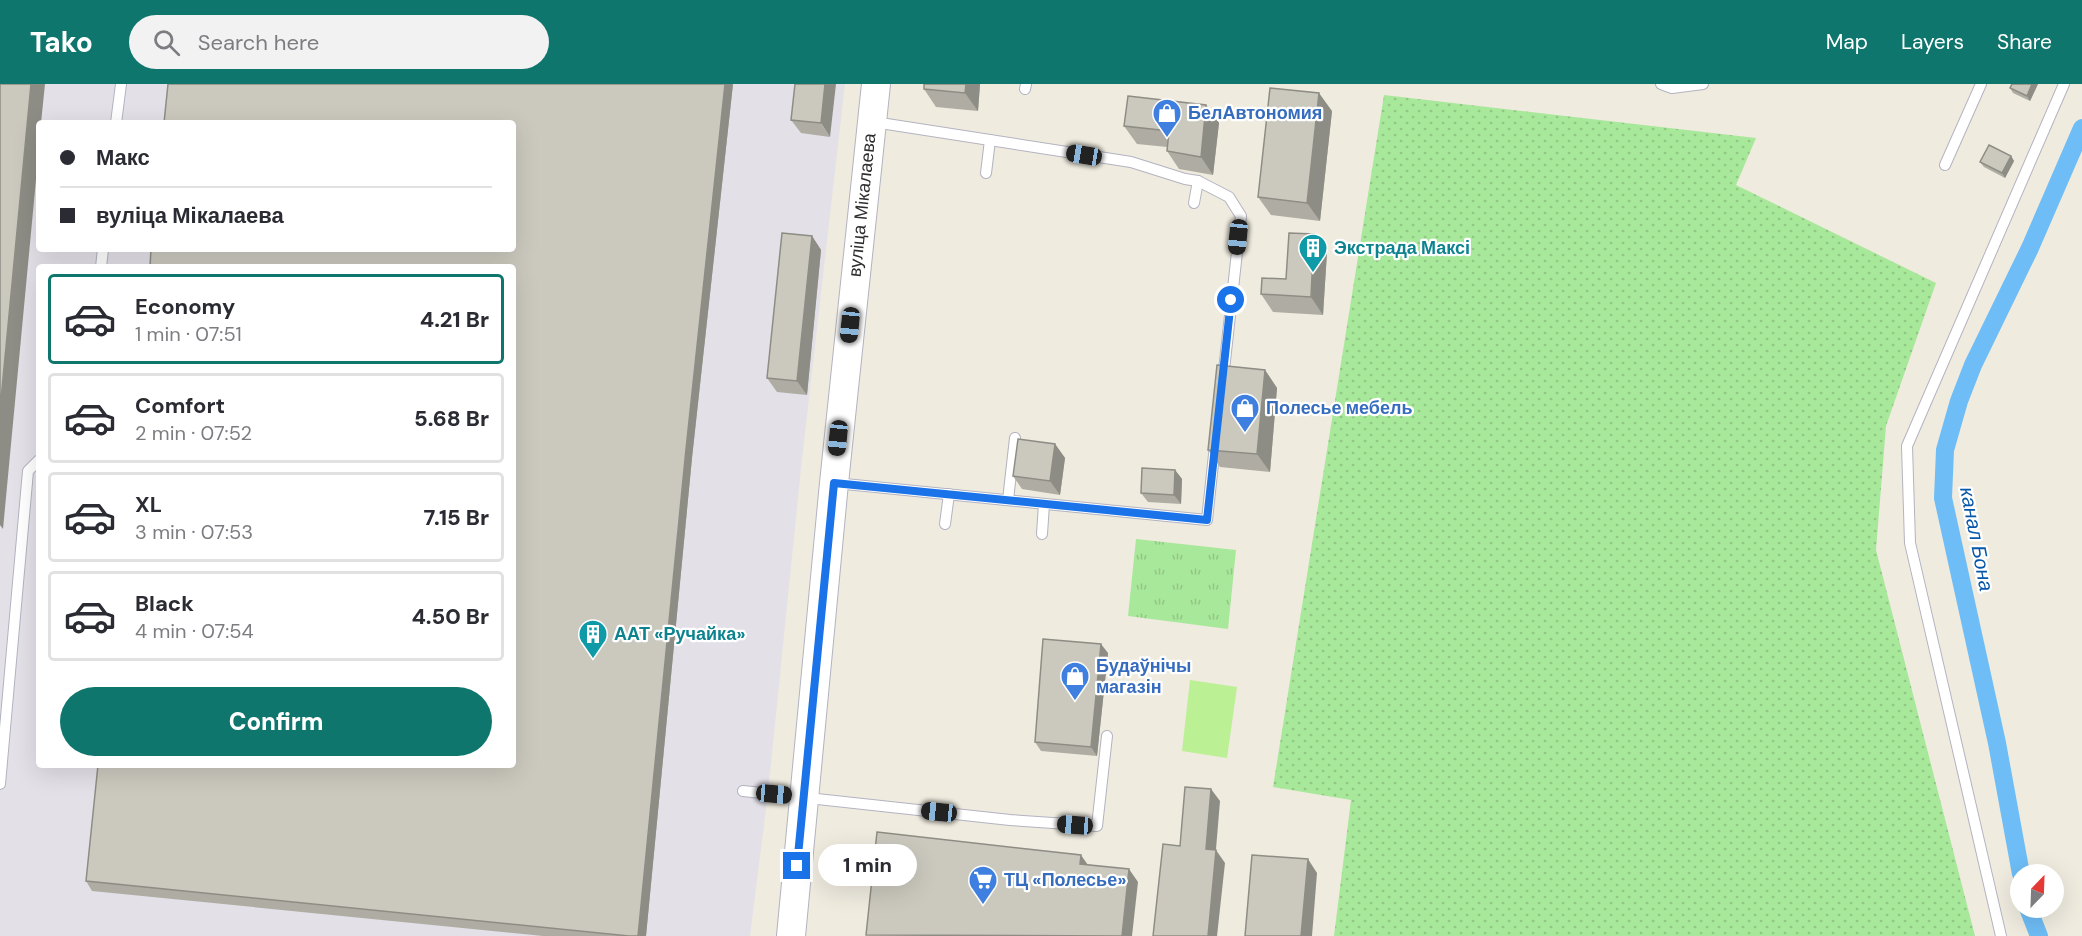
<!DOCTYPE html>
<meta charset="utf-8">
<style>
:root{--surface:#fff;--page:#f2f2f3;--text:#2b2b33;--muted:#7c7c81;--line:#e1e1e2;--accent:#0f766e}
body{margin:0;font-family:"DM Sans",sans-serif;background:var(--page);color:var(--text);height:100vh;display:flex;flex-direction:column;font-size:22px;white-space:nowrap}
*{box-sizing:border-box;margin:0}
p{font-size:20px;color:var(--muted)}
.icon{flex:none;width:33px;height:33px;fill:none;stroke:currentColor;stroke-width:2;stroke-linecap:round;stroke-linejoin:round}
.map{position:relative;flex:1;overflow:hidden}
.details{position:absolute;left:36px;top:180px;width:480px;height:504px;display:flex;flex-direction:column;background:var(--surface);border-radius:6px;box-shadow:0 6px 24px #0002}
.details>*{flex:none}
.guide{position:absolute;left:36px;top:36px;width:480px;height:132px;border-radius:6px;box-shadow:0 6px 24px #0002;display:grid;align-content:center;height:132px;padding:0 24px;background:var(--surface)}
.needle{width:39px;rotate:23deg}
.tools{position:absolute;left:2010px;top:780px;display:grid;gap:12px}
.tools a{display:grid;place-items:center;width:54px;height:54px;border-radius:50%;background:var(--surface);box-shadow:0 6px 24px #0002;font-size:30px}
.end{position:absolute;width:27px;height:27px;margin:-14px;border:8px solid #1a73e8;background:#fff;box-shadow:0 0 0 3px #fff}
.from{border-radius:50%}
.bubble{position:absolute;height:42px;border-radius:21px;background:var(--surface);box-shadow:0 6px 24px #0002;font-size:20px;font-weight:800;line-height:42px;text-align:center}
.car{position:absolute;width:18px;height:36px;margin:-18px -9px;border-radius:8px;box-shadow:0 0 4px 2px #0007;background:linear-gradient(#222 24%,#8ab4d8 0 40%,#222 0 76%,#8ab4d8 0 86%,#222 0)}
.guide b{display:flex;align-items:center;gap:21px;height:57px;font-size:22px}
.guide b+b{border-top:2px solid var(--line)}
.guide i{width:15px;height:15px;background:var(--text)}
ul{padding:10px 0 0;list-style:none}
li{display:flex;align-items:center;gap:18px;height:90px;margin:0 12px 9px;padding:0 12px;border:3px solid var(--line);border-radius:6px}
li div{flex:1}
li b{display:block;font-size:22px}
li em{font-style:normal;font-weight:800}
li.on{border-color:var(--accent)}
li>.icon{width:54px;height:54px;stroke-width:1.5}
.cta{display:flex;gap:12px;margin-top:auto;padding:12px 24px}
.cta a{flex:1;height:69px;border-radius:36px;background:var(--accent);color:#fff;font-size:24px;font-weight:800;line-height:69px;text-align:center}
header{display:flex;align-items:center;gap:36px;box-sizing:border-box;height:84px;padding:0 30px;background:var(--accent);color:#fff}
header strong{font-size:28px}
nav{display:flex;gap:33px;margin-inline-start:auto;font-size:21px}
.search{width:420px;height:54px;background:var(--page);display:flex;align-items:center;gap:15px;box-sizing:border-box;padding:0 21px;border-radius:33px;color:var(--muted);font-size:22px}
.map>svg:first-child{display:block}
.industrial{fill:#e3e0e8;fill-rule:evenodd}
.grass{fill:url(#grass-dots)}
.park{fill:url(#park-tufts)}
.pitch{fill:#bbf095}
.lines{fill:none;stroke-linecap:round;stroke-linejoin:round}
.canal{stroke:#6ebdf6;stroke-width:18}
.service-casing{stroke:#b3b3c1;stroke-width:12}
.secondary-casing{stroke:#b3b3c1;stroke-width:30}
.service{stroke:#fff;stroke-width:10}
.secondary{stroke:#fff;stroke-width:28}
.wall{fill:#afada3}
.shaded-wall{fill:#8e8d85}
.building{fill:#cbc9be;stroke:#8e8d85;stroke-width:1.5}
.route{stroke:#1a73e8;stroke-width:8}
.labels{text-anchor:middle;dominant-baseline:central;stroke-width:4.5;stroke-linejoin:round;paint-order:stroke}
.shop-label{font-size:18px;font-weight:bold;fill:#366cbe;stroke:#fff;text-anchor:start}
.street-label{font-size:18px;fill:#2d2d2d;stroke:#fff}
.culture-label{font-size:18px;font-weight:bold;fill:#0d838f;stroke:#fff;text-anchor:start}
.water-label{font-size:20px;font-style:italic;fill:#0657a9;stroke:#fff}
</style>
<header>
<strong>Tako</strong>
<div class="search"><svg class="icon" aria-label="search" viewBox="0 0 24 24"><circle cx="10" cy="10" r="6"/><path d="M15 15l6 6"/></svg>Search here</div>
<nav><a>Map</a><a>Layers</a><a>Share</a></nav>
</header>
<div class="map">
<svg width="2082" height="852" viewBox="0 0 2082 852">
<defs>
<pattern id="grass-dots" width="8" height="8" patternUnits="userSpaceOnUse" patternTransform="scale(1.5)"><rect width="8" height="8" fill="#a8e89a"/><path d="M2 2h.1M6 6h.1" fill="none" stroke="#91c785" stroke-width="1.8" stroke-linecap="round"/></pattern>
<pattern id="park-tufts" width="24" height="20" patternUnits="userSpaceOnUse" patternTransform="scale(1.5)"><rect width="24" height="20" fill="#a8e89a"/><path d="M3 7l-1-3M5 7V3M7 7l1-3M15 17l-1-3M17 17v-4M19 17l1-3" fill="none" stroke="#91c785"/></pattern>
</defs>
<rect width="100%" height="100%" fill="#efebdf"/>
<path class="industrial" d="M0,0H845L801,384L768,709L750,852H0ZM39,39H513V165H39ZM39,183H513V681H39Z"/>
<path class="grass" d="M1384,11L1756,54L1736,101L1936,199L1886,342L1876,466L1975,852H1334L1351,716L1273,703Z"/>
<path class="park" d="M1136,455L1236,466L1228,545L1128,532Z"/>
<path class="pitch" d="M1190,596L1237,603L1227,674L1182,667Z"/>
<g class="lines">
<g class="canal">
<path d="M2021,790L1997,659L1943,414L1945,366L1959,317L1973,281L2030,164L2082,44"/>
<path d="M2028,824L2039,852"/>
</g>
<g class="service-casing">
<g id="service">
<path d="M1661,0L1672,4L1703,0"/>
<path d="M1025,5L1026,0"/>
<path d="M874,38L1131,78L1185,95L1198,97L1229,113L1241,132L1223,295"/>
<path d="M116,39L121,0"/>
<path d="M1945,81L1981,0"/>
<path d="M986,89L990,56"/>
<path d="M1194,119L1198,97"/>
<path d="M101,183L103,165"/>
<path d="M835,399L1207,436L1215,361"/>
<path d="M1008,416L1015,354"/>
<path d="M945,440L949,410"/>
<path d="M1042,450L1044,420"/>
<path d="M0,700L28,387L39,376"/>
<path d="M743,707L1010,736L1097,742L1107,652"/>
<path d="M2001,852L1910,459L1907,362L2064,0"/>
</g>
</g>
<g class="secondary-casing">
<path id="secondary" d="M791,852L834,399L876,0"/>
</g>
<use href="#service" class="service"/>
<use href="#secondary" class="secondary"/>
</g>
<g class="wall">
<path d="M168,0H733L692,374L646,852H543L92,807L86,797L513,681Z"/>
<path d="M795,0L830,53L801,49L791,36Z"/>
<path d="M980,0L978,27L936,23L924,5Z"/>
<path d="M2038,0L2030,17L2013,9L2010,4Z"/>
<path d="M1206,21L1219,39L1213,91L1179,85L1167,67V63L1137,60L1124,42Z"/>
<path d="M1332,27L1320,137L1271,131L1258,113Z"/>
<path d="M2011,72L2014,77L2005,94L1984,83L1980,78Z"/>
<path d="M1314,150L1327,168L1323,231L1273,228L1261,210L1286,195Z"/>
<path d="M812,152L821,166L807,311L777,308L767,294Z"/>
<path d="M1265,286L1277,304L1270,388L1220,383L1208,366Z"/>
<path d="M1055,360L1065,374L1060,411L1022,405L1013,392Z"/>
<path d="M1175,386L1182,395L1181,420L1148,418L1141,409Z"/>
<path d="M1108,569L1097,672L1041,667L1035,658Z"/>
</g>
<g class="shaded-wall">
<path d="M31,0H45L41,39H39V64L3,445L0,441V326Z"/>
<path d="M725,0H733L692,374L646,852H638L686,365Z"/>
<path d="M825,0H836L830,53L821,39Z"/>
<path d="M966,0H980L978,27L965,9Z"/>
<path d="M2032,0H2038L2030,17L2027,12Z"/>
<path d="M1319,9L1332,27L1320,137L1307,119Z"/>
<path d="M1206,21L1219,39L1213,91L1201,73Z"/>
<path d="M2011,72L2014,77L2005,94L2002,89Z"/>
<path d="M1314,150L1327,168L1323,231L1311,213Z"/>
<path d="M812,152L821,166L807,311L797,297Z"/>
<path d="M1265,286L1277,304L1270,388L1257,370Z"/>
<path d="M1055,360L1065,374L1060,411L1050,397Z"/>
<path d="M1175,386L1182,395L1181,420L1174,411Z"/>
<path d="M1101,560L1108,569L1097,672L1091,663Z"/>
<path d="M1211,705L1220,717L1215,777L1206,765Z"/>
<path d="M1216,766L1225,779L1217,852H1208Z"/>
<path d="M1081,771L1090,784L1080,780Z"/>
<path d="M1308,775L1317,789L1312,852H1301Z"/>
<path d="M1129,785L1138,798L1132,852H1122Z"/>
</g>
<g class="building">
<path d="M0,0H31L0,326Z"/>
<path d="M168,0H725L686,365L638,852H629L86,797L98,681H513V183H150L151,165H513V39H164Z"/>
<path d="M795,0H825L821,39L791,36Z"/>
<path d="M924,0H966L965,9L924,5Z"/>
<path d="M2012,0H2032L2027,12L2010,4Z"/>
<path d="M1270,4L1319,9L1307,119L1258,113Z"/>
<path d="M1128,12L1206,21L1201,73L1167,67L1169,47L1124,42Z"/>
<path d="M1989,61L2011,72L2002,89L1980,78Z"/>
<path d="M782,149L812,152L797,297L767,294Z"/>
<path d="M1289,149L1314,150L1311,213L1261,210L1262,194L1286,195Z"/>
<path d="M1217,281L1265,286L1257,370L1208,366Z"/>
<path d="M1018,355L1055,360L1050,397L1013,392Z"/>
<path d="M1142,384L1175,386L1174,411L1141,409Z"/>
<path d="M1043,555L1101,560L1091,663L1035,658Z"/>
<path d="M1185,703L1211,705L1206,765L1216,766L1208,852H1153L1163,760L1180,762Z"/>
<path d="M877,748L1081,771L1080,780L1129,785L1122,852L866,851Z"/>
<path d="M1252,771L1308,775L1301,852H1245Z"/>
</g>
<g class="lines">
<path class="route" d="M797,782L834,399L1207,436L1231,216"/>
</g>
<defs>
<g id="shop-pin" transform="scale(1.5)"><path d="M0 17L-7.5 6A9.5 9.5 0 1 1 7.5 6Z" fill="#3f7fe0" stroke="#fff"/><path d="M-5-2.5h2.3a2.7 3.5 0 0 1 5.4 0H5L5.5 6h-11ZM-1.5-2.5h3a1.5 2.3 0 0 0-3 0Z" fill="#fff"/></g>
<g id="building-pin" transform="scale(1.5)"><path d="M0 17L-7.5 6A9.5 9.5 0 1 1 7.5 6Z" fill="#0f9aa8" stroke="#fff"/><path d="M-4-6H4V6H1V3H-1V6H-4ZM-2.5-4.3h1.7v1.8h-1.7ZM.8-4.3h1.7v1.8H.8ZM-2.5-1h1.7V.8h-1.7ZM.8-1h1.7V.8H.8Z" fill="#fff"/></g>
<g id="supermarket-pin" transform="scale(1.5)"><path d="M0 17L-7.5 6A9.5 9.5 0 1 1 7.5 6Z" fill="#3f7fe0" stroke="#fff"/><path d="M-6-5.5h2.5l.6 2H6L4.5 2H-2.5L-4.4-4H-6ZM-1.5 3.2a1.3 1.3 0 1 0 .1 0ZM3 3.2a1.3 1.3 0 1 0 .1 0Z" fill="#fff"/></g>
</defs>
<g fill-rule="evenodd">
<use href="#shop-pin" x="1167" y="29"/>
<use href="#building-pin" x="1313" y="164"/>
<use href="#shop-pin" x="1245" y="324"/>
<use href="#building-pin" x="593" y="550"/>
<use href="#shop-pin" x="1075" y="592"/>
<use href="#supermarket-pin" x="983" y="796"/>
</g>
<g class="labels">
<g class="shop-label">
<text x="1188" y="29">БелАвтономия</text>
<text x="1266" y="324">Полесье мебель</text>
<text x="1096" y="582">Будаўнічы<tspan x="1096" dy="21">магазін</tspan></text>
<text x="1004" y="796">ТЦ «Полесье»</text>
</g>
<g class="street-label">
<text transform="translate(862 121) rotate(-84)">вуліца Мікалаева</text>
</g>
<g class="culture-label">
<text x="1334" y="164">Экстрада Максі</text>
<text x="614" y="550">ААТ «Ручайка»</text>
</g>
<g class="water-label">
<text transform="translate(1977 455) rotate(79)">канал Бона</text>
</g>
</g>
</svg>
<div class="tools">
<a><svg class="needle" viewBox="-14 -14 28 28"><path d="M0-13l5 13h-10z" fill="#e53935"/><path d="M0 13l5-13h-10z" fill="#7c7c81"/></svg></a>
</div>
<i class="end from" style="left:1231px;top:216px"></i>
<i class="end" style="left:797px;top:782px"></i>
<div class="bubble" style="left:818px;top:760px;width:99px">1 min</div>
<i class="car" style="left:1084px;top:71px;rotate:279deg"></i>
<i class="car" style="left:1238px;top:153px;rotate:186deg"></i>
<i class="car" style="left:850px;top:241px;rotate:186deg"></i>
<i class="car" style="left:838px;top:354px;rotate:186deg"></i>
<i class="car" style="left:774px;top:710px;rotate:95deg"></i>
<i class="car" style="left:939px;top:728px;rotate:276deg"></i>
<i class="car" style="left:1075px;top:741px;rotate:274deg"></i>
<div class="guide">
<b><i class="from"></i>Макс</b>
<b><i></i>вуліца Мікалаева</b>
</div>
<section class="details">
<ul>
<li class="on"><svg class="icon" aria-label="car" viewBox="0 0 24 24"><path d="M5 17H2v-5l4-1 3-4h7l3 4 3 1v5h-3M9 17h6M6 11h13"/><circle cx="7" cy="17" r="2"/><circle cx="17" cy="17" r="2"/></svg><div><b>Economy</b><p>1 min · 07:51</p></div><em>4.21 Br</em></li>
<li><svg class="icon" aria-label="car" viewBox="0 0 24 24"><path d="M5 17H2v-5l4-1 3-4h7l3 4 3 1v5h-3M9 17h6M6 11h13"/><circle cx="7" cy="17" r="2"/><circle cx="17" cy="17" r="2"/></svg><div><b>Comfort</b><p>2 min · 07:52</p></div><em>5.68 Br</em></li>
<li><svg class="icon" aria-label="car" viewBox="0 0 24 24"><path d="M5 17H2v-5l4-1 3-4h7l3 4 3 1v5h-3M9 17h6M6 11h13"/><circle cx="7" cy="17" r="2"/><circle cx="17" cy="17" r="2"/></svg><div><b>XL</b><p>3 min · 07:53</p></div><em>7.15 Br</em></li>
<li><svg class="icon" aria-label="car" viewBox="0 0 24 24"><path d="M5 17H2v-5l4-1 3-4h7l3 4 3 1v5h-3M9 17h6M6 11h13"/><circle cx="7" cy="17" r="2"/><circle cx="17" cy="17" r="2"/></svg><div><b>Black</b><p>4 min · 07:54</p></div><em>4.50 Br</em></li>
</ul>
<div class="cta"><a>Confirm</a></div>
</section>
</div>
